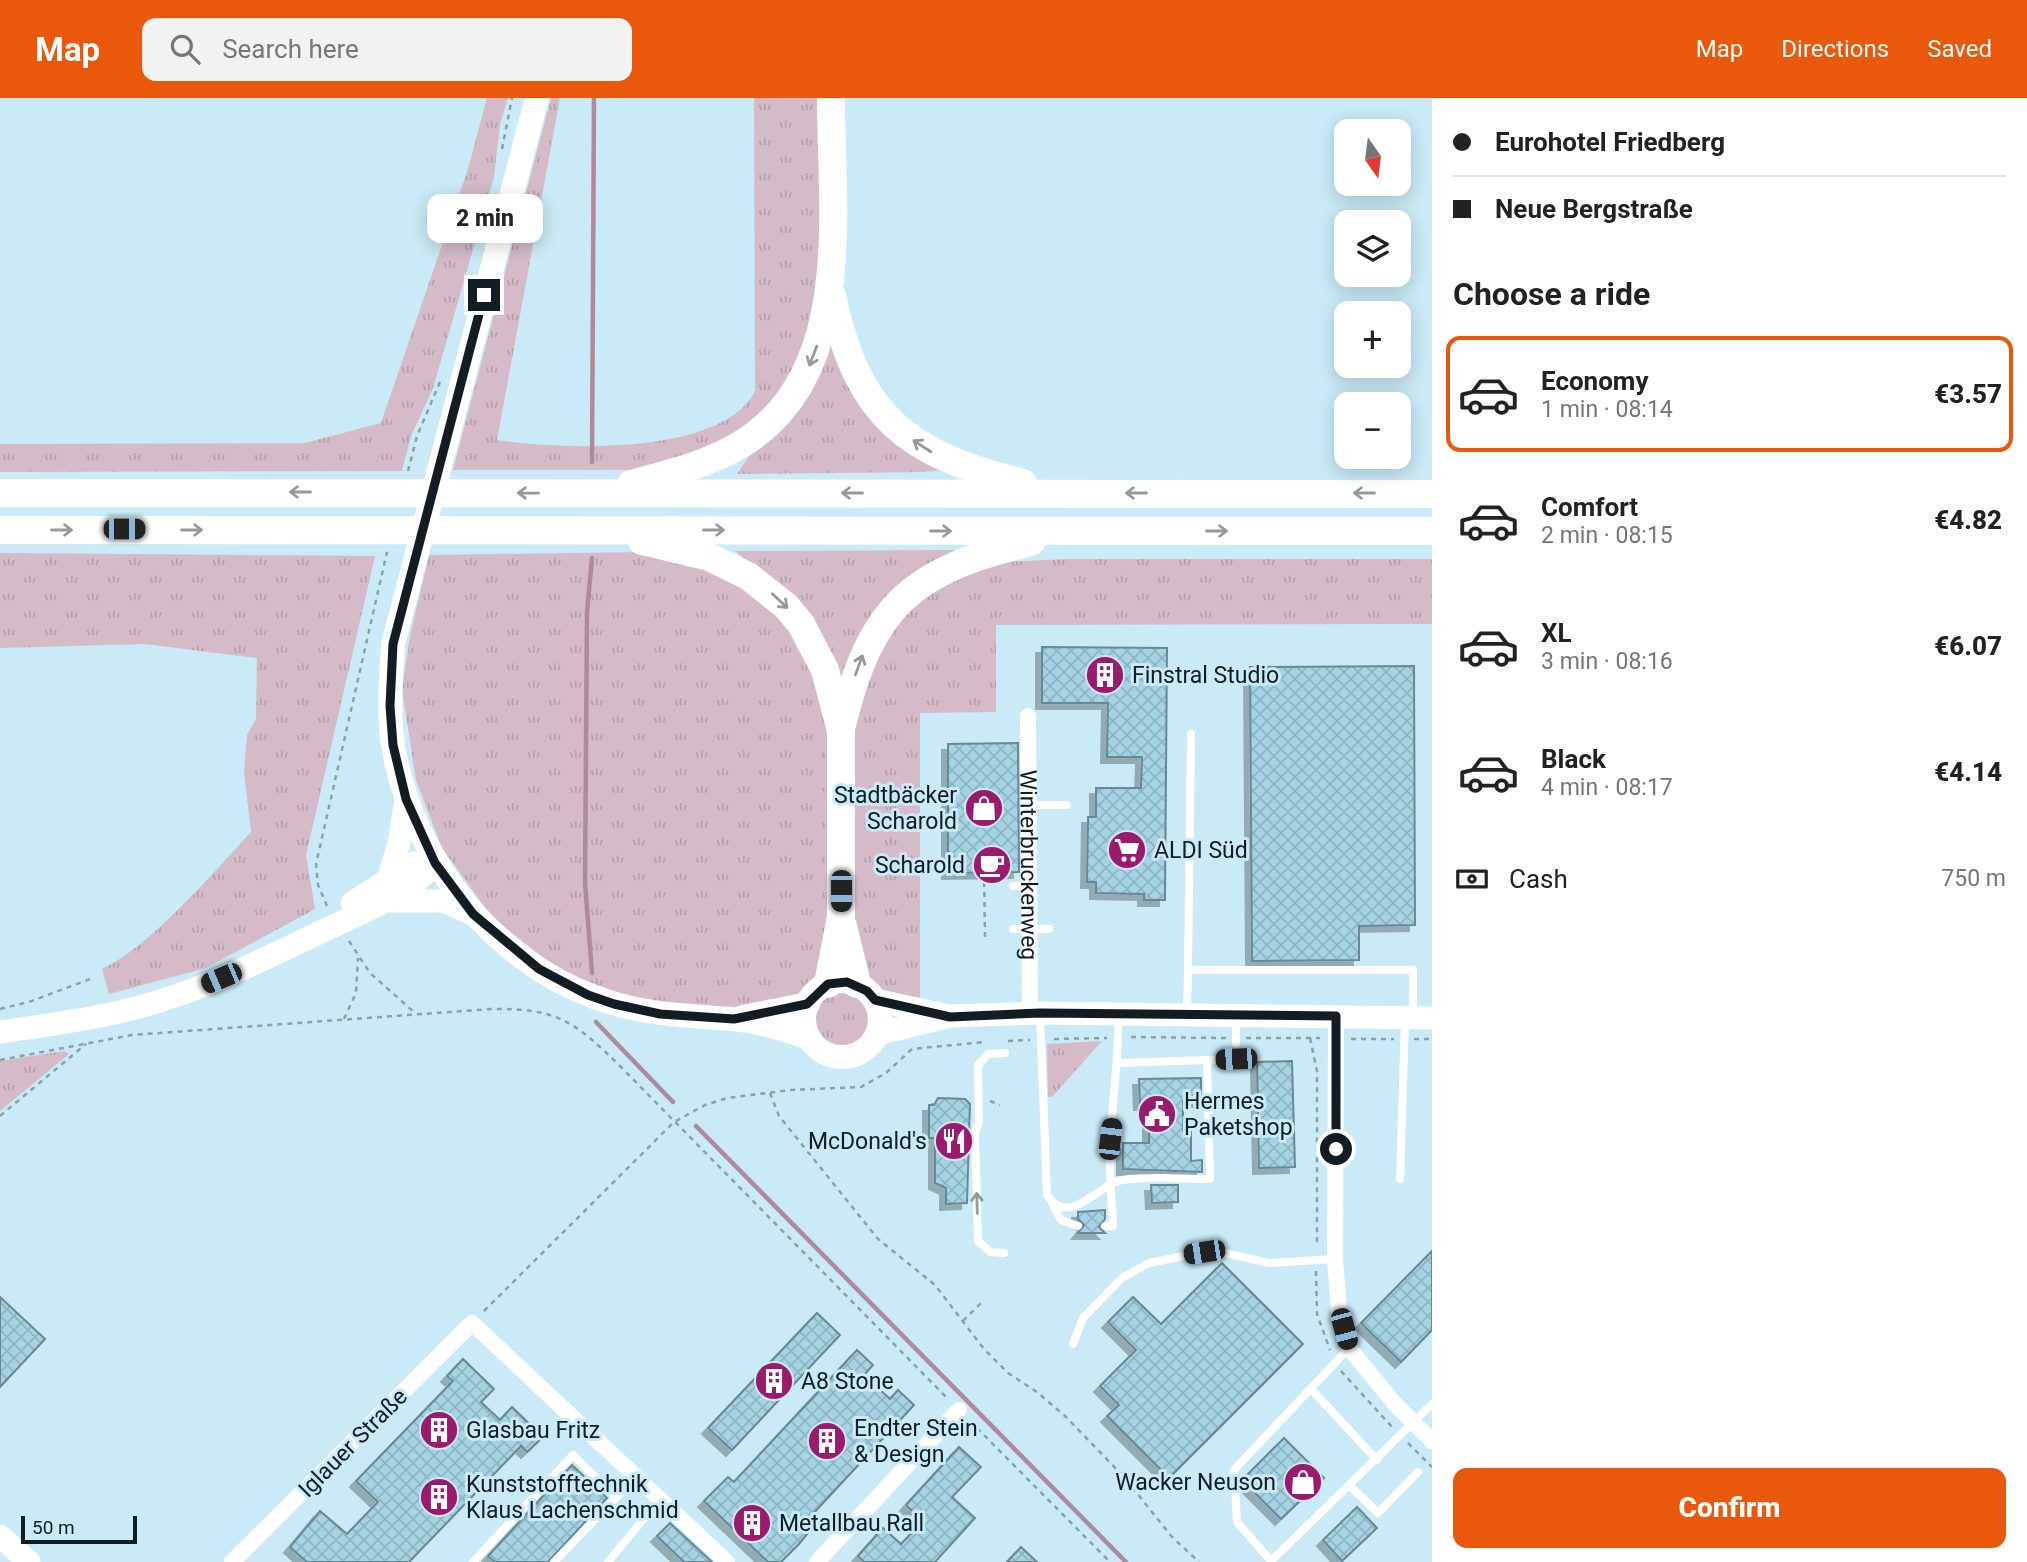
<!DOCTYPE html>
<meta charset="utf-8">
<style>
:root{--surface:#fff;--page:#f2f2f2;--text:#222;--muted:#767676;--line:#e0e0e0;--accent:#ea580c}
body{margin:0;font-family:Roboto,sans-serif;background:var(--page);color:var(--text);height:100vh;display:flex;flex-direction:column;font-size:26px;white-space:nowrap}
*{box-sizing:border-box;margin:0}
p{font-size:23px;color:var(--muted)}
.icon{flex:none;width:38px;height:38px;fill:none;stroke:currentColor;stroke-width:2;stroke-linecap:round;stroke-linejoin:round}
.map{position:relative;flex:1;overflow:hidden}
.panel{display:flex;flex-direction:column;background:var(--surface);width:595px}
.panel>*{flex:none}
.top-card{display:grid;align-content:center;height:154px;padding:0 21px;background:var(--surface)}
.needle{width:46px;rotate:166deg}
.tools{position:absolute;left:1334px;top:21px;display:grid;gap:14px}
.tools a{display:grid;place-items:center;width:77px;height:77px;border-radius:14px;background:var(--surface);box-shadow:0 4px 18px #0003;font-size:35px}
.scale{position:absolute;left:21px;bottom:18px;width:116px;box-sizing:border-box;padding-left:7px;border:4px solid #111d22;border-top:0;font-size:19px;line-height:24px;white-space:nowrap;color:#111d22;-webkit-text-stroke:5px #c9eaf6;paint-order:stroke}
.end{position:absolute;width:32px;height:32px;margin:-16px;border:9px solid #111d22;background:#fff;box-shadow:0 0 0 4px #fff}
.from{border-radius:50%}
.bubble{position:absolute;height:49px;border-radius:14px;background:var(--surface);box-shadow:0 4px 18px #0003;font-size:23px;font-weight:800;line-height:49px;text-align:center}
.car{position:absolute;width:21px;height:42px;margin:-21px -10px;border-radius:9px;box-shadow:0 0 5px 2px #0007;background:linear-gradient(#222 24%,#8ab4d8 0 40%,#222 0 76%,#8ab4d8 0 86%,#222 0)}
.top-card b{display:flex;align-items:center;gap:24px;height:66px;font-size:26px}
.top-card b+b{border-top:2px solid var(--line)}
.top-card i{width:18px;height:18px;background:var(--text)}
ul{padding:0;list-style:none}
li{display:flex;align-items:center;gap:21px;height:116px;margin:0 14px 10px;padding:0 7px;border:4px solid transparent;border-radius:14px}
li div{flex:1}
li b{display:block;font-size:26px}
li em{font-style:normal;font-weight:800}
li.current{border-color:var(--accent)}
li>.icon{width:63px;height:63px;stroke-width:1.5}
h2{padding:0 21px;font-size:32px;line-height:84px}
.pay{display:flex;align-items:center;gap:18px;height:77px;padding:0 21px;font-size:26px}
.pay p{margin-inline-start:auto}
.cta{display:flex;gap:14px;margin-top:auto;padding:14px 21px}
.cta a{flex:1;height:80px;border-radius:14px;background:var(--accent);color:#fff;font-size:28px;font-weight:800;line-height:80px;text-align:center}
header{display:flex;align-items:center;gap:42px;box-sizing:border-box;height:98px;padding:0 35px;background:var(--accent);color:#fff}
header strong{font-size:33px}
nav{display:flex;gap:38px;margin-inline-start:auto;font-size:24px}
.search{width:490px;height:63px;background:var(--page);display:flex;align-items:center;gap:18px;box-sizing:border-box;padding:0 24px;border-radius:14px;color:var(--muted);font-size:26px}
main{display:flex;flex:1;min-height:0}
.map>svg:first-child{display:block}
.grass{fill:url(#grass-tufts)}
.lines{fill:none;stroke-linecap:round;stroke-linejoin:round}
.stream{stroke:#af8a9d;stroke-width:4.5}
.building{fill:url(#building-cross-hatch);stroke:#698893;stroke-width:2;filter:url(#shadow)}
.path{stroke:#88a2ac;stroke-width:2.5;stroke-dasharray:5 5;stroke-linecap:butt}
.lane{stroke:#fff;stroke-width:8}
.street{stroke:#fff;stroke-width:16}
.secondary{stroke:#fff;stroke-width:23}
.primary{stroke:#fff;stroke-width:24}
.highway{stroke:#fff;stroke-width:28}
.oneway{stroke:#94999c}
.route{stroke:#111d22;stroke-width:9}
.labels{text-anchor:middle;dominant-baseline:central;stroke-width:6;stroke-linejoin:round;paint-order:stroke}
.poi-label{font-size:23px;fill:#111d22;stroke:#c9eaf6;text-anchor:start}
.street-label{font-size:23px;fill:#111d22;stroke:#c9eaf6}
</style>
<header>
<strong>Map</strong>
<div class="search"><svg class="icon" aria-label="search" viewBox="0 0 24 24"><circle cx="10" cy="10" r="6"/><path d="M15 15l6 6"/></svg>Search here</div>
<nav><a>Map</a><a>Directions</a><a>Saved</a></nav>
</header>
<main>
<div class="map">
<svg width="1432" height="1464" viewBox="0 0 1432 1464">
<defs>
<pattern id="grass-tufts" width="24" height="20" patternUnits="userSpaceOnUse" patternTransform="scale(1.75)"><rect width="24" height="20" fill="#d4bbc7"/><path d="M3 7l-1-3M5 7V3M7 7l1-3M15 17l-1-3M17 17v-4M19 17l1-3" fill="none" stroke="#b5a0ab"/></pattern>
<pattern id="building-cross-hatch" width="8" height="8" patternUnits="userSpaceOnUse" patternTransform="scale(1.75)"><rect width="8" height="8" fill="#a5d3e3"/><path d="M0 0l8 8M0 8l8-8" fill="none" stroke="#8db5c2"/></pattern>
<filter id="shadow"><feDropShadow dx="-6" dy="6" stdDeviation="0" flood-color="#0004"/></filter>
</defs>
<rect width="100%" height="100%" fill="#c9eaf6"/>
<g class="grass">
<path d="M487,0H508L500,26L494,79L433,290L411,338L402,373L0,374V346L305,345L381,325L468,71Z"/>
<path d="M551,0H560L497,342C560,352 723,358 755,293L754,0H820V219L776,308L738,340L641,372H453Z"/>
<path d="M830,237L948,371L924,374L737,376Z"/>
<path d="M959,452L840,587L782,491L735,453Z"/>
<path d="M642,454L711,467L767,499L821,578L828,628L829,822L821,871L801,897L756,912H701L632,900L560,873L492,819L442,750L416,682L402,591L410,538L429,457Z"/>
<path d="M0,455L375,458L306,757L315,811L206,870L109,896L102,871C150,849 214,774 251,734L244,673L247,637L256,621L257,560L145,546L0,550Z"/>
<path d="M1067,461H1432V526L996,527V614L920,615V907L884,898L868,885L852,822L850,629L894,521L955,474L1003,464Z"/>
<circle cx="840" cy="923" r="28"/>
<path d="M1102,943L1052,999H1048L1047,946Z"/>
<path d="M64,953L69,956L0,1013V963Z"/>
</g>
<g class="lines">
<g class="stream">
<path d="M592,364L594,0"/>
<path d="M592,460L587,514L585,785L592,875"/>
<path d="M596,924L673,1004"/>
<path d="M696,1028L1126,1464"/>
</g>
</g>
<g class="building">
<path d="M1042,549L1167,550L1165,802H1144V796L1096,795V784H1087L1088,719H1096V690H1141L1142,659H1107L1108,605H1042Z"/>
<path d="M1414,568L1415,827L1359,828V862L1252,863L1250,569Z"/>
<path d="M1018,645L1019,774L948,775V646Z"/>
<path d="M1292,963L1295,1069L1259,1070L1257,964Z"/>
<path d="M1201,980V1003H1183V1033H1191V1063L1202,1062V1074L1123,1071V1045H1149V1006H1140L1139,981Z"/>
<path d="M938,1000L965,1001L970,1006L967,1105L946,1106V1090L935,1085V1040H929V1007H934Z"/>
<path d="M1151,1087H1178V1104L1152,1105Z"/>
<path d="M1105,1112V1121L1099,1129L1105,1135H1078L1084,1127L1078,1121V1114Z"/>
<path d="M1432,1153V1232L1401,1264L1361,1225Z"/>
<path d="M1222,1165L1303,1246L1169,1380L1107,1318L1119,1307L1100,1288L1136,1252L1108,1224L1133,1199L1161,1226Z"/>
<path d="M0,1199L45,1241L0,1289Z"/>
<path d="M817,1215L840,1237L732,1352L708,1330Z"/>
<path d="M857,1252L873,1267L864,1277L890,1301L898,1292L914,1307L811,1418L817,1424L799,1446L781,1464H768L704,1403L728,1379L734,1384Z"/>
<path d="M463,1261L494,1291L481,1304L500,1322L512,1309L543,1339L527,1354L521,1348L409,1464H307L290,1449L320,1413L347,1436L378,1404L356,1383L453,1283L447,1278Z"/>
<path d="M1284,1340L1324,1380L1281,1421L1242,1382Z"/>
<path d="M959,1349L981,1369L952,1399L975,1420L935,1464H864L858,1458L883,1430L901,1446L923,1423L906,1407Z"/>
<path d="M572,1367L607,1400L548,1464H495L488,1458Z"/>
<path d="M1357,1409L1377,1430L1342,1463L1323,1442Z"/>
<path d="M670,1425L712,1464H684L657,1438Z"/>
<path d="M1021,1449L1037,1464H1007Z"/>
</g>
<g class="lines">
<g class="path">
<path d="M502,51L512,0"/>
<path d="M408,373L417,338L440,284"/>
<path d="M984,774L985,839"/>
<path d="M327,808L318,787L316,766L387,454"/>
<path d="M349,843L370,875L415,915"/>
<path d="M0,911L29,904L93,880"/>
<path d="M344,921L356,895L358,860"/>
<path d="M1131,939L1226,940"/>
<path d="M1246,940H1320"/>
<path d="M1310,940L1317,973V1149"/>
<path d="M1054,941L1107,940"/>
<path d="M1351,941H1394"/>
<path d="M1414,941H1432"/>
<path d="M1008,943L1030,942"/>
<path d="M0,962L132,937L491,911C557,910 574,923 620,968L948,1301"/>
<path d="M770,995L779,1018L878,1141L935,1187L984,1251L1008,1275L1037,1294L1066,1319L1124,1379L1172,1439L1199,1464"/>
<path d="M990,1003L1000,1007"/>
<path d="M0,1018L86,946"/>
<path d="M1316,1173L1317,1216L1330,1252"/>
<path d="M484,1213L674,1024L705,1007L727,1000L791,992L861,989L886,975L912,951L984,944"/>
<path d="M963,1223L982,1204"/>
<path d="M1341,1273L1393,1330"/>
<path d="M970,1323L1110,1464"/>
<path d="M1408,1345L1432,1369"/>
</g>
<g class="lane">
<path d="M1029,707H1067"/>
<path d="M1013,788L1028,787"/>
<path d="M1013,831H1049"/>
<path d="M1188,872L1191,636"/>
<path d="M1187,916L1188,872H1413V917"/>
<path d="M1040,918L1047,1097C1069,1131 1098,1086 1122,1082C1150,1078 1181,1081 1210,1081L1207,962"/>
<path d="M1236,945V919"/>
<path d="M1119,965L1236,961"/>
<path d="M1400,1081L1405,923"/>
<path d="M1052,1105L1061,1122L1078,1128"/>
<path d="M1105,1128H1113C1112,1099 1108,1069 1110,1040C1113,999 1119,960 1118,919"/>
<path d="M1004,1155L990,1154L978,1143L975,1035L979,1024L978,967L988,956L1005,955"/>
<path d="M1073,1246L1083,1220L1122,1180L1149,1165L1204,1154L1225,1155L1269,1165L1335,1161"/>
<path d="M1349,1250L1234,1372L1237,1424L1271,1463L1432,1306"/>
<path d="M1312,1292L1377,1362"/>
<path d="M1350,1388L1378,1415L1418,1374"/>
<path d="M473,1464L573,1357L616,1400"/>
<path d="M554,1464L636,1379"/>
<path d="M608,1464L660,1401"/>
</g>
<g class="street">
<path id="s1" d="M1028,618L1030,916"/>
<path d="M1336,918L1335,1161L1339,1213L1349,1250L1395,1306L1432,1343"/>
<path d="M232,1464L472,1225L727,1464"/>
<path d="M817,1464L959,1312"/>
</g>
<g class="secondary">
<path d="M388,782L399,745L406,701"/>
<path d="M391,803H442L473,816"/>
<path d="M352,805L414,765H435"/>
<path d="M875,902L944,917"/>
<path d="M0,934C57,926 117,918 172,899C226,881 276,855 327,831C364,813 409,797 435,765"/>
<path d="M877,936L950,918L1040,915L1432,920"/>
<path d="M0,1438L29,1464"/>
</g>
<g class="primary">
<path d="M537,0L393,546C391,580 388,613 393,647C412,764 500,874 616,906C654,917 692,918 731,921C757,923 784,931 809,940"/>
<circle cx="842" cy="921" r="38"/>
<path d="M743,919L808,906"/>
</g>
<g class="highway">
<path d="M832,198C858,320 907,356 1023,385"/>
<path d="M631,386C668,376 706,367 740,347C856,278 831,114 831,0"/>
<path d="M0,395L1432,396"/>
<path d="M0,432L1432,433"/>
<path d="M642,443L709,459L748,478L786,508L801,526L825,572L841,633V819L828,886"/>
<path d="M842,627C871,507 912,472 1031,444"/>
<path d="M843,828L857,886"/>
</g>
</g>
<defs><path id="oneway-shaft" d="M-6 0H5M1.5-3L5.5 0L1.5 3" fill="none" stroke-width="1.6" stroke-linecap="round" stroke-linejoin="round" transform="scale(1.75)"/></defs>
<g class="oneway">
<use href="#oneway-shaft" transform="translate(813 258) rotate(111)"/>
<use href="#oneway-shaft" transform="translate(922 348) rotate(-147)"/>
<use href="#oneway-shaft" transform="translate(300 394) rotate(-180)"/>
<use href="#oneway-shaft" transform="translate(528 395) rotate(-179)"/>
<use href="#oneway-shaft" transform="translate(852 395) rotate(-180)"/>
<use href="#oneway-shaft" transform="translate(1136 395) rotate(180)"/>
<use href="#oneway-shaft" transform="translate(1364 395) rotate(-180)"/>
<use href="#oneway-shaft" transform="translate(62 432)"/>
<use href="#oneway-shaft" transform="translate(192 432)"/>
<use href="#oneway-shaft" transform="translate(714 432)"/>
<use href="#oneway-shaft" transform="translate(941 433)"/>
<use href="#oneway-shaft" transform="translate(1217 433)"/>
<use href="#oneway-shaft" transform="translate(780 503) rotate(43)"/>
<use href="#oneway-shaft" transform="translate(859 567) rotate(-70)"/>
<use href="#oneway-shaft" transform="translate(977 1105) rotate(-92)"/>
</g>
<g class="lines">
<path class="route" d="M484,197L393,546L390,608L393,647L406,701L435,765L473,816L539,871L588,897L614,906L660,916L734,921L807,906L828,886L847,884L867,893L875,902L950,919L1040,915L1336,918V1051"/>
</g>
<defs>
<g id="building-disc" transform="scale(2.0125)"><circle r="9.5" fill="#9b1a6e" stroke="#c9eaf6"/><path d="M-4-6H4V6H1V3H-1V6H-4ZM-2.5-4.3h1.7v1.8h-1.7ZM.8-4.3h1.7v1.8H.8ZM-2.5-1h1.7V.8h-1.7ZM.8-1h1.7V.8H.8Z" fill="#fff"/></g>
<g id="shop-disc" transform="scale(2.0125)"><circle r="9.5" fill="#9b1a6e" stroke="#c9eaf6"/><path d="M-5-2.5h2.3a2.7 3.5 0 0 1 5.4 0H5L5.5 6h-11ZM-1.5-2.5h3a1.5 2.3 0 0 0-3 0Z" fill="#fff"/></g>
<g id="supermarket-disc" transform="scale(2.0125)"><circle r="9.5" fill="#9b1a6e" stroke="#c9eaf6"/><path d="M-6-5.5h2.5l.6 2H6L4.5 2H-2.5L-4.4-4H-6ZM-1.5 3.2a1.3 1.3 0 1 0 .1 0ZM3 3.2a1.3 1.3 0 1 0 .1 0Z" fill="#fff"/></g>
<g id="cafe-disc" transform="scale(2.0125)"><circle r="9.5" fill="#9b1a6e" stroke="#c9eaf6"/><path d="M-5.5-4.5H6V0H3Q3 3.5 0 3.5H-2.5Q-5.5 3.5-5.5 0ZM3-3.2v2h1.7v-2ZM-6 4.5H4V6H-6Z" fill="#fff"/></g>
<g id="civic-disc" transform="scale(2.0125)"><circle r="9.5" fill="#9b1a6e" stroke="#c9eaf6"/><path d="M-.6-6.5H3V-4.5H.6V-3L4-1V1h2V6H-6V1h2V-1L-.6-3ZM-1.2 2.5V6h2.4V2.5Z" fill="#fff"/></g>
<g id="restaurant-disc" transform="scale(2.0125)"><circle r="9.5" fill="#9b1a6e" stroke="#c9eaf6"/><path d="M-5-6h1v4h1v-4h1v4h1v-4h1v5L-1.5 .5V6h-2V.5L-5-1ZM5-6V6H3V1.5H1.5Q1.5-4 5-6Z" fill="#fff"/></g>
</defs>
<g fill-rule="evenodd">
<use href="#building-disc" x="1105" y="577"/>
<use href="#shop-disc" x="984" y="710"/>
<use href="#supermarket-disc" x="1127" y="752"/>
<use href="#cafe-disc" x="992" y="767"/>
<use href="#civic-disc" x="1157" y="1016"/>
<use href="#restaurant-disc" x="954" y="1043"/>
<use href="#building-disc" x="774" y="1283"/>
<use href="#building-disc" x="439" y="1332"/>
<use href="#building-disc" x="827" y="1343"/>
<use href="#shop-disc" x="1303" y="1384"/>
<use href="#building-disc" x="439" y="1399"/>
<use href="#building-disc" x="752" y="1425"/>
</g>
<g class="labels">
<g class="poi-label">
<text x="1132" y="577">Finstral Studio</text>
<text x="957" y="697" text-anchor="end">Stadtbäcker<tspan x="957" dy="26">Scharold</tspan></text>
<text x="1154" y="752">ALDI Süd</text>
<text x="965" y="767" text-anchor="end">Scharold</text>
<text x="1184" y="1003">Hermes<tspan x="1184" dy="26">Paketshop</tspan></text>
<text x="927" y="1043" text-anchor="end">McDonald's</text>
<text x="801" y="1283">A8 Stone</text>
<text x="854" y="1330">Endter Stein<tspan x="854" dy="26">&amp; Design</tspan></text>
<text x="466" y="1332">Glasbau Fritz</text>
<text x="1276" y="1384" text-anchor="end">Wacker Neuson</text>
<text x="466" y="1386">Kunststofftechnik<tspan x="466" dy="26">Klaus Lachenschmid</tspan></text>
<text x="779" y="1425">Metallbau Rall</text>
</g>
<g class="street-label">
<text stroke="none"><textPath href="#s1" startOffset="149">Winterbruckenweg</textPath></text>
<text transform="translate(353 1345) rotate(-45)">Iglauer Straße</text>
</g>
</g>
</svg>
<div class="tools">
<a><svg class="needle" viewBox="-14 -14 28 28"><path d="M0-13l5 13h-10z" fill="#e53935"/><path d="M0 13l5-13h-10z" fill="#767676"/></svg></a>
<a><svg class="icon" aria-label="layers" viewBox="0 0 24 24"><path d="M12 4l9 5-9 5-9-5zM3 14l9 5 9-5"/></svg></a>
<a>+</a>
<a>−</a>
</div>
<div class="scale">50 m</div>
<i class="end from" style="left:1336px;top:1051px"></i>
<i class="end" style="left:484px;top:197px"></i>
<div class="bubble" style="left:427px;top:96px;width:116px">2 min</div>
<i class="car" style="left:124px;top:431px;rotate:90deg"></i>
<i class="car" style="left:841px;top:793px;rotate:180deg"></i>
<i class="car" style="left:221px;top:880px;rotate:247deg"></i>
<i class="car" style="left:1236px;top:961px;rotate:268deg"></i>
<i class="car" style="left:1110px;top:1041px;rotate:7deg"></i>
<i class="car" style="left:1204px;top:1154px;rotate:261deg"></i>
<i class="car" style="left:1344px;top:1231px;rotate:165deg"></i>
</div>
<section class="panel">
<div class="top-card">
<b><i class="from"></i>Eurohotel Friedberg</b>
<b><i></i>Neue Bergstraße</b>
</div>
<h2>Choose a ride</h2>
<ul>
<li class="current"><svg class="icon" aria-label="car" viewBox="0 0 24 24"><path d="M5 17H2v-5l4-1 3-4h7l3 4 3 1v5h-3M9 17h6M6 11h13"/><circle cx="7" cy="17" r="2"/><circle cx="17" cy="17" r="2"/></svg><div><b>Economy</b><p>1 min · 08:14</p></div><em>€3.57</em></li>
<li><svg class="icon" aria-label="car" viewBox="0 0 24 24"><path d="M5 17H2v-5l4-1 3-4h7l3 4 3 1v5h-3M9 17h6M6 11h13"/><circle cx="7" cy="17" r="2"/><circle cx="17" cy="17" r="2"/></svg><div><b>Comfort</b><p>2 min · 08:15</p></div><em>€4.82</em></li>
<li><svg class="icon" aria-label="car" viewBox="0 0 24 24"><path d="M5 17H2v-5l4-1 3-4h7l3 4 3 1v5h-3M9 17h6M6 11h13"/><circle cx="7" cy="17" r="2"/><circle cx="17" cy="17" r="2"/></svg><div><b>XL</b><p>3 min · 08:16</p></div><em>€6.07</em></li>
<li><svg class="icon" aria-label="car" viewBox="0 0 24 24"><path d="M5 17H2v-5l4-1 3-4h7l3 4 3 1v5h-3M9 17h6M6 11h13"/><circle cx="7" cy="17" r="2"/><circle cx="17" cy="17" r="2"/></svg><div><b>Black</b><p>4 min · 08:17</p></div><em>€4.14</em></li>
</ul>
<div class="pay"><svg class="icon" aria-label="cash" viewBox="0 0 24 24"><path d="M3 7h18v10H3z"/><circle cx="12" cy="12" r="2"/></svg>Cash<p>750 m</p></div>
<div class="cta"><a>Confirm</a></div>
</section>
</main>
